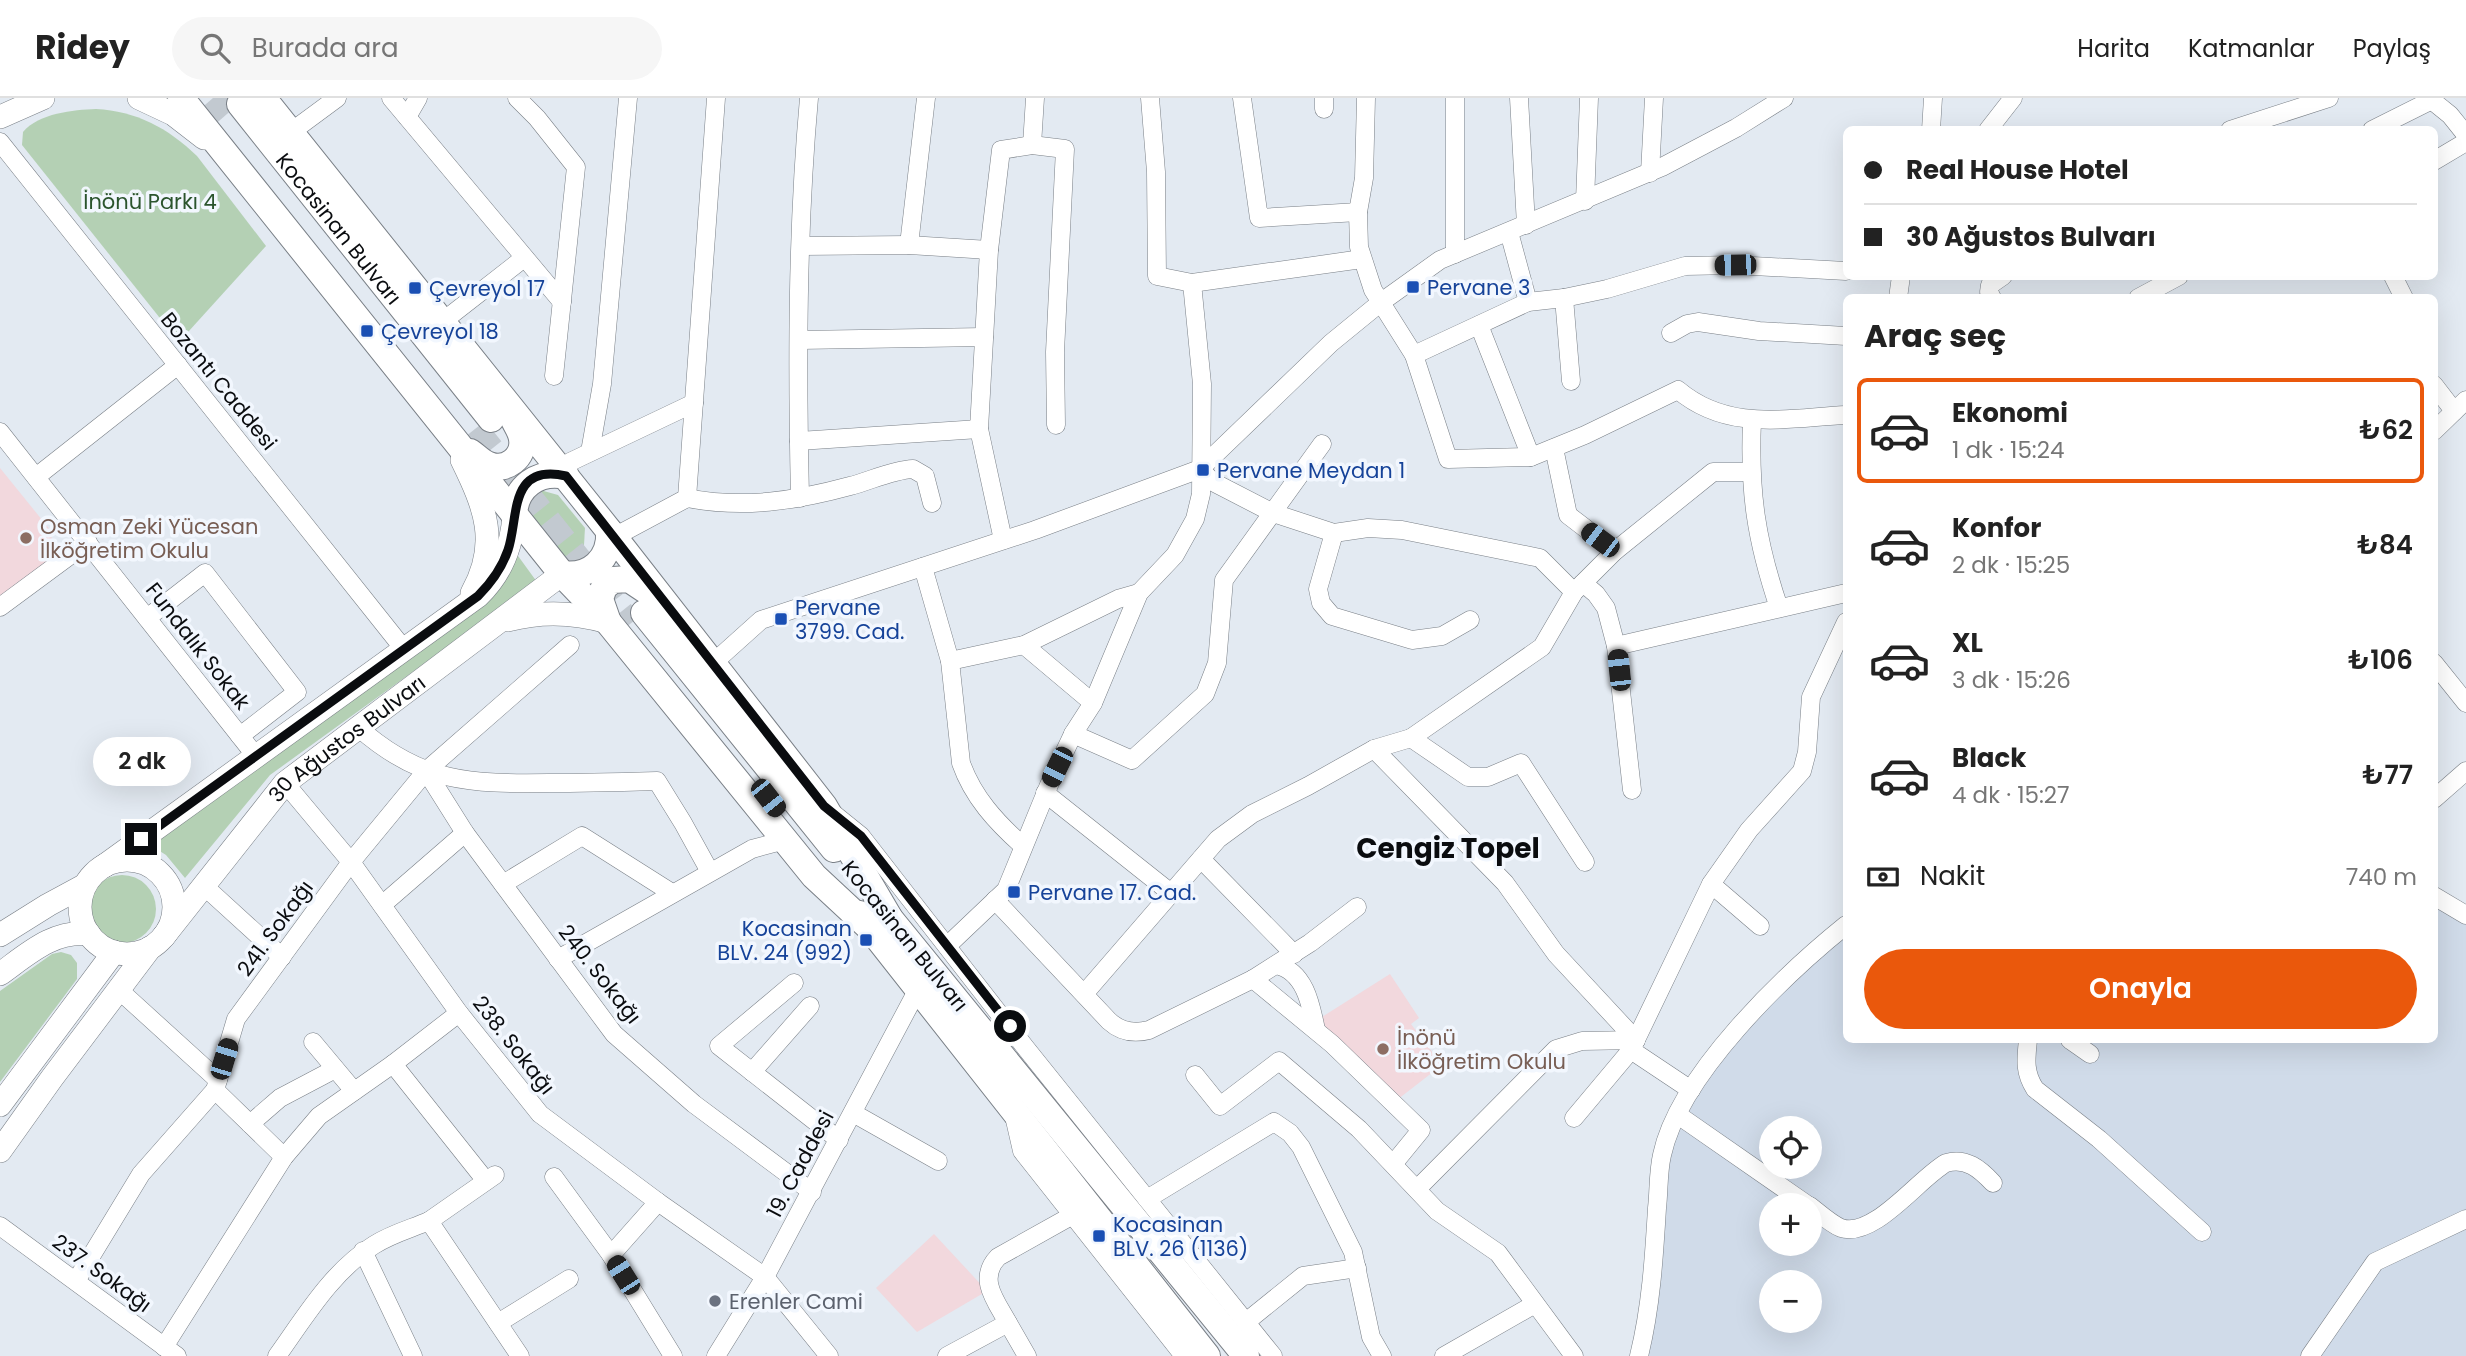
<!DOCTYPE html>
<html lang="tr">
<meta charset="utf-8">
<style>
:root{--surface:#fff;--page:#f6f6f6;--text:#222;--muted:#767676;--line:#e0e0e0;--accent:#ea580c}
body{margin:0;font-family:Poppins,sans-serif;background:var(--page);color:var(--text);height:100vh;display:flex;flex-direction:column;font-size:26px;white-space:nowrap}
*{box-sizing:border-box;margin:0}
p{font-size:23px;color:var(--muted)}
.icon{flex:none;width:38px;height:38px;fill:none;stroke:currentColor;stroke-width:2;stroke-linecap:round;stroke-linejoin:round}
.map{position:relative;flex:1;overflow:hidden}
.details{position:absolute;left:1843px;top:196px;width:595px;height:749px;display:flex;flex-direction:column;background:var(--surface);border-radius:10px;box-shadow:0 7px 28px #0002}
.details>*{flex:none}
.guide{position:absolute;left:1843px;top:28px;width:595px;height:154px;border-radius:10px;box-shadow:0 7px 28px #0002;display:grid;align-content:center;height:154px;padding:0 21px;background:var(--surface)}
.controls{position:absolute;left:1759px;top:1018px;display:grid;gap:14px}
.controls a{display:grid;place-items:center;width:63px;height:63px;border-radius:50%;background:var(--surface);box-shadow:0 7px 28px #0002;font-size:35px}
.end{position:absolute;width:32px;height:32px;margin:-16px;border:9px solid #0a0c0f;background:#fff;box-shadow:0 0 0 4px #fff}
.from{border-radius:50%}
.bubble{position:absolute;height:49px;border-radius:24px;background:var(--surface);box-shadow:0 7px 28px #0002;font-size:23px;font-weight:600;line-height:49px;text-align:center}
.car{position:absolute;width:21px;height:42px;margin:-21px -10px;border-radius:9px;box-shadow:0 0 5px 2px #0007;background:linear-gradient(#222 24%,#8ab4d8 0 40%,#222 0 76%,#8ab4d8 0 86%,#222 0)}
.guide b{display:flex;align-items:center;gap:24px;height:66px;font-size:26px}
.guide b+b{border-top:2px solid var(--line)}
.guide i{width:18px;height:18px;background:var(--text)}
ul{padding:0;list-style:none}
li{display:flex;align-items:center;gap:21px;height:105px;margin:0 14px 10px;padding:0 7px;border:4px solid transparent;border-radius:10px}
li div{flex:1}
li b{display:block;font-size:26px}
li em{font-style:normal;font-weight:600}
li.selected{border-color:var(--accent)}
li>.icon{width:63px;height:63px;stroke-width:1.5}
h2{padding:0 21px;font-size:32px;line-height:84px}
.pay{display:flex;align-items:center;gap:18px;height:77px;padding:0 21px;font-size:26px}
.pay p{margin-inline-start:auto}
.cta{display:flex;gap:14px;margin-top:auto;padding:14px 21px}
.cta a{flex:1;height:80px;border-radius:42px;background:var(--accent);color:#fff;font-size:28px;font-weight:600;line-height:80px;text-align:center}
header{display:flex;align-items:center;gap:42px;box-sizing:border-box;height:98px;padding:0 35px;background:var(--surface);border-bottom:2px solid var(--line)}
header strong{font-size:33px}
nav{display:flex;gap:38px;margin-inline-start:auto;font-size:24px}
.search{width:490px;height:63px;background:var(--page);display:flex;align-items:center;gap:18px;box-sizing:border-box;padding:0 24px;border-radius:38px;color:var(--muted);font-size:26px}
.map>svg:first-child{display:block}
.built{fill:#d0dbe9;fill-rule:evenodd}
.education{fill:#f2d8dd}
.green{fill:#b4d0b4}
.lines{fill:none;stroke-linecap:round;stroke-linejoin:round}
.highway-tunnel{stroke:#c2c9d0;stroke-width:26;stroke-dasharray:26 13;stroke-linecap:butt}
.minor-casing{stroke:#797f86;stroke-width:19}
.major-casing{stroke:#797f86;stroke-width:24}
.highway-casing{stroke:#797f86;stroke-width:28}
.minor{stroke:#fff;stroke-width:18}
.major{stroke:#fff;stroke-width:23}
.highway{stroke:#fff;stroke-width:26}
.route{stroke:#0a0c0f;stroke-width:9}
.transit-dot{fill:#1a4fb4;stroke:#f2f7fe;stroke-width:2.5}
.education-dot{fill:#8d6e63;stroke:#f2f7fe;stroke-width:2.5}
.worship-dot{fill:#6b7280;stroke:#f2f7fe;stroke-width:2.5}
.labels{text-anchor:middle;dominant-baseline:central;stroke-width:7;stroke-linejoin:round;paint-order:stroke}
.park-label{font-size:21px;fill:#2b542d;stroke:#f2f7fe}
.street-label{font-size:21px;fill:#0a0c0f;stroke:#f2f7fe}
.transit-label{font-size:21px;fill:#164399;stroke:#f2f7fe;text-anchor:start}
.education-label{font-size:21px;fill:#785e54;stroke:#f2f7fe;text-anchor:start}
.worship-label{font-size:21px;fill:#5b616d;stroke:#f2f7fe;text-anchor:start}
.district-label{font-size:28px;font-weight:bold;fill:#0a0c0f;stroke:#f2f7fe}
</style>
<header>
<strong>Ridey</strong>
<div class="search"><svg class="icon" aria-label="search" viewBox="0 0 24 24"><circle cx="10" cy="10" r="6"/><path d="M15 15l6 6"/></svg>Burada ara</div>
<nav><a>Harita</a><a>Katmanlar</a><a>Paylaş</a></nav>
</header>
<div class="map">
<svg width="2466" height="1258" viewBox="0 0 2466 1258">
<rect width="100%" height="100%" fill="#e3eaf2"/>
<path class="built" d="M2434,798L2466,817V1258H1639L1661,1056L1695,987L1846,828V942H2434ZM1771,1031H1810V1069H1771ZM1771,1108H1810V1146H1771ZM1771,1185H1810V1223H1771Z"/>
<g class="education">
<path d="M0,370L51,433L52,446L49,462L0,504Z"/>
<path d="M1390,876L1419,920L1411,926L1442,967L1393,1005L1314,924Z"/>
<path d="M934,1136L987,1193L917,1234L876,1190Z"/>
</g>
<g class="green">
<path d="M96,11C136,13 168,30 197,58L266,148L179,244L22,47L23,34C39,15 73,12 96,11Z"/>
<path d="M540,392L558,397L585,430L584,447L577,456L562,462L520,411Z"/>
<path d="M513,451L537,484L270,677L185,780L166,757L147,745L472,515Z"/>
<circle cx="122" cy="811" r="34"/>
<path d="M61,854L71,857L77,865V881L0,984V893L52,856Z"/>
</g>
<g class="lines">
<g class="highway-tunnel">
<path d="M213,0L227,16"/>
<path d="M475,331L630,526"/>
</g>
<g class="minor-casing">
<g id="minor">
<path d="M391,0L562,204"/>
<path d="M517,0L537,20L576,69L554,278"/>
<path d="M1150,0L1156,74L1157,178L1192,185L1362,161"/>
<path d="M1242,0L1259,120L1358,114"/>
<path d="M1324,0V11"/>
<path d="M1366,0L1364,80L1358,114L1359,149L1373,192L1414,257L1448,361L1531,359L1585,337L1678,292C1728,334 1786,320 1846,317"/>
<path d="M1455,0V156"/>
<path d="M1519,0L1526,127"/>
<path d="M2429,0L2450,17L2466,37"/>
<path d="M407,19L418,0"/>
<path d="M1931,32L1933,0"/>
<path d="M1988,32L2013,0"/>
<path d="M2230,32L2329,0"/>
<path d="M2372,32L2432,2"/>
<path d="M291,34L337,0"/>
<path d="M0,44L403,550"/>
<path d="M1032,47L1035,0"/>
<path d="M2434,63L2466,44"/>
<path d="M1650,75L1654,0"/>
<path d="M1585,103L1589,0"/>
<path d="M1509,134L1528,204"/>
<path d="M909,147L926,0"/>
<path d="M801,148L909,147L989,152"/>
<path d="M2393,178L2404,200"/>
<path d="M1564,200L1571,283"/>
<path d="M1898,200L1901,178"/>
<path d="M1992,200L1989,194L1990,187L2003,178"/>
<path d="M2138,200L2179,178"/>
<path d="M442,224L524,160"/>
<path d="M1479,227L1531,359"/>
<path d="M1671,235L1687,226L1698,224L1759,233L1846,238"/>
<path d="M799,242L984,239"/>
<path d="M1414,257L1528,204L1564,200L1607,191L1685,168L1735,167L1846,173"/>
<path d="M2434,287L2454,313"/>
<path d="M1752,322C1749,394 1756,442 1779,510"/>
<path d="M2434,333L2466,302"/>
<path d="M0,334L255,657"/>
<path d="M799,343L979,331"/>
<path d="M1554,350L1568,417L1615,453"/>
<path d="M590,354L602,286L628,0"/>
<path d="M1200,371L1213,384L1273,415L1334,435L1368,430L1402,432L1540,460L1574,494"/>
<path d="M566,378L570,364L694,305"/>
<path d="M36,379L178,267"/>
<path d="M687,400C743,411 795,403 850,388C870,383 892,372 913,371L925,378L932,405"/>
<path d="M800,400C797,267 797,133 809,0"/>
<path d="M1334,435L1318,491L1321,505L1332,518L1412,542L1442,538L1470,522"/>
<path d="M614,439L687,400L716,0"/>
<path d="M1003,442L979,331L989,152L1001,52L1032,47L1065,51L1055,254L1056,327"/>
<path d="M923,469L950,563L961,665C973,699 996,724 1023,748"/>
<path d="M1583,485L1596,496L1606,510L1616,548L1632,692"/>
<path d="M0,509L88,444"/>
<path d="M147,520L205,475L297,594L240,638"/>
<path d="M1024,547L1093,605"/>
<path d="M1616,548L1846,495"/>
<path d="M950,563L1024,547L1118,501L1139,495"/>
<path d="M2434,565L2466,605"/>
<path d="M712,566L761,522L1035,432L1200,371L1331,245L1380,205L1440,162L1662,69L1736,30L1784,0"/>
<path d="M359,630C421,685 471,686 549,685C585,685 621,684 657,683L683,725L710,774"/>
<path d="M1073,636L1132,662L1205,596L1217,565L1224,482L1322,346"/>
<path d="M1411,640L1542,549L1574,494L1615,453L1713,374H1750"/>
<path d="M1374,651L1505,785L1556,856L1636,942"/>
<path d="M426,673L465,735L614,936L694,1006L812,1094"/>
<path d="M285,685L351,764L459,915L540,1016L658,1104L765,1179L829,1258"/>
<path d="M1045,695L1171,795"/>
<path d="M2434,701L2466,673"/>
<path d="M835,717L861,738L1025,949L1273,1258"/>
<path d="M1201,761L1294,856"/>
<path d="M503,786L582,738L672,795"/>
<path d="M1711,786L1760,828"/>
<path d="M204,788L282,859"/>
<path d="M2434,798L2466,817"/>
<path d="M995,802L1109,923C1121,934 1134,936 1149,932L1253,881L1310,845L1357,809"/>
<path d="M382,807L465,735"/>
<path d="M947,848L1006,792L1049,687L1073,636L1093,605L1139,495L1175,457L1195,421L1201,396L1202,286L1192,185"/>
<path d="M558,861L752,751L785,742"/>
<path d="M1276,867C1305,873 1311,907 1316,932"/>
<path d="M1253,881L1332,946L1421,1032L1394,1065"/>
<path d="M794,885L719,948L839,1042"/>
<path d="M119,892L218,982"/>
<path d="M1084,896L1218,741L1252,716L1308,688L1374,651L1411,640L1468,679H1488L1521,665L1585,764"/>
<path d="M2028,942C2026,961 2024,974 2035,991L2099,1041L2202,1134"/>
<path d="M2070,942L2090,956"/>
<path d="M313,944L354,993"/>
<path d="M1631,952L1691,992"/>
<path d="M393,966L486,1083"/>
<path d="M752,974L810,908"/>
<path d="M1195,977L1220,1008L1279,963L1359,1031L1437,1113L1498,1155L1574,1258"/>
<path d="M215,992L284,1059"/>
<path d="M853,1015L938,1063"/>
<path d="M1678,1017L1809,1108"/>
<path d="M1014,1018L1022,1053L1184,1258"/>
<path d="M1574,1020L1631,952L1711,786L1749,732L1802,673L1807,654L1811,599L1846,524"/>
<path d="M250,1026L280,1000L335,971"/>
<path d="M554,1079L611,1157L673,1258"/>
<path d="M1417,1091L1556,951L1582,943L1636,942"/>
<path d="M1147,1101L1274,1024L1290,1035L1301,1049L1353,1154L1371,1239L1382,1258"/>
<path d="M1810,1108C1819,1115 1831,1126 1841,1130C1874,1141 1919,1080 1946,1065C1966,1059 1980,1071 1993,1085"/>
<path d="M429,1123L495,1077"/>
<path d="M0,1128L177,1258"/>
<path d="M363,1153L413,1258"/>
<path d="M611,1157L658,1104"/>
<path d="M76,1183L141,1076L215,992L236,921L351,764L426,673L570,547"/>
<path d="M1246,1224L1303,1178L1357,1170"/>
<path d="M498,1225L569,1181"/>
<path d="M1008,1225C996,1203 977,1181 998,1159L1073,1117"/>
<path d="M164,1249L284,1059L319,1018L393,966L459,915"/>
<path d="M277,1258C305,1219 332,1173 374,1147C391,1136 410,1131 429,1123L520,1258"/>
<path d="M716,1258L765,1179L918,891"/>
<path d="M947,1258L1008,1225L1027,1258"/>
<path d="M1444,1258L1535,1206"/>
<path d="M1639,1258C1651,1209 1654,1160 1657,1110C1659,1093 1658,1074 1662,1057C1679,977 1784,877 1846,827"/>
<path d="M2310,1258L2375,1164L2466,1121"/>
</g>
</g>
<g class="major-casing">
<g id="major">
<path d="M139,0L173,16L204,40"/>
<path d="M0,19L43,0"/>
<path d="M462,362C485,409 500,445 472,495"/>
<path d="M508,522C541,513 574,514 608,524"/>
<circle cx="127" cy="809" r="47"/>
<path d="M104,768L478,498C501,476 512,449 514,417"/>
<path d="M0,837L48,807L85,787"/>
<path id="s1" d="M164,838L285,685L562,476"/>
<path d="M0,876C28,856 53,832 89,836"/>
<path d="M0,1007L114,854"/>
<path d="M0,1053L52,980L150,850"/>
</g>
</g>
<g class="highway-casing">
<g id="highway">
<path d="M181,0L562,476L608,524L814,778L871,831"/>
<path d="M263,0L614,439L824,708L889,819"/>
<path id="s2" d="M240,6L491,321"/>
<path d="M470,354C476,358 482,365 489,367C506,374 525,359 522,341C521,333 516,327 513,320"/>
<path d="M514,417C515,389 538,372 566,378"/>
<path d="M562,476C590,480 611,461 609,433"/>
<path d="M644,515L834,751"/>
<path d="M608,524L600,501L604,489L613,482L629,481L653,497"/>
<path d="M878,806L1246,1258"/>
<path d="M859,816L1207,1258"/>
</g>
</g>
<use href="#minor" class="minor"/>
<use href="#major" class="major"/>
<use href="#highway" class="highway"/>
</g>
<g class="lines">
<path class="route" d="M141,741L478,498C491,485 502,470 508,452C519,420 508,365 566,378L824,708L861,738L1010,928"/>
</g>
<g class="transit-dot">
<rect x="1406" y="182" width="14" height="14" rx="3.5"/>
<rect x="408" y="183" width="14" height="14" rx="3.5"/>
<rect x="360" y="226" width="14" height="14" rx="3.5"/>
<rect x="1196" y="365" width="14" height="14" rx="3.5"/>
<rect x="774" y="514" width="14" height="14" rx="3.5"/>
<rect x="1007" y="787" width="14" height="14" rx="3.5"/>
<rect x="859" y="835" width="14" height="14" rx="3.5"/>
<rect x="1092" y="1131" width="14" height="14" rx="3.5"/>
</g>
<g class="education-dot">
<circle cx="26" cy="440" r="7"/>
<circle cx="1383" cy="951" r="7"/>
</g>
<circle class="worship-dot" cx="715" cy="1203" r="7"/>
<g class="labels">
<g class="park-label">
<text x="150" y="103">İnönü Parkı 4</text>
</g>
<g class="street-label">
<text stroke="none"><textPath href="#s2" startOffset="159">Kocasinan Bulvarı</textPath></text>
<text transform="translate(219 283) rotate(51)">Bozantı Caddesi</text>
<text transform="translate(198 548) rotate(52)">Fundalık Sokak</text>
<text stroke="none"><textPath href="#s1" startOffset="271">30 Ağustos Bulvarı</textPath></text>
<text transform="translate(275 830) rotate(-54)">241. Sokağı</text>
<text transform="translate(905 838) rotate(51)">Kocasinan Bulvarı</text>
<text transform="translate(600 876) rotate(52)">240. Sokağı</text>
<text transform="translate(514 947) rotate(52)">238. Sokağı</text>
<text transform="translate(800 1066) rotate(-62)">19. Caddesi</text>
<text transform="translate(102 1175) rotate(36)">237. Sokağı</text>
</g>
<g class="transit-label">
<text x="1427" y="189">Pervane 3</text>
<text x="429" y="190">Çevreyol 17</text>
<text x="381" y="233">Çevreyol 18</text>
<text x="1217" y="372">Pervane Meydan 1</text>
<text x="795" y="509">Pervane<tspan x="795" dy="24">3799. Cad.</tspan></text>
<text x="1028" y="794">Pervane 17. Cad.</text>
<text x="852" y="830" text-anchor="end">Kocasinan<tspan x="852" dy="24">BLV. 24 (992)</tspan></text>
<text x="1113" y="1126">Kocasinan<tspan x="1113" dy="24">BLV. 26 (1136)</tspan></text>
</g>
<g class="education-label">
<text x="40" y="428">Osman Zeki Yücesan<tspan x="40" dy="24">İlköğretim Okulu</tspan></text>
<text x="1397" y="939">İnönü<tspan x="1397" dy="24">İlköğretim Okulu</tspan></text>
</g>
<g class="worship-label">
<text x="729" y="1203">Erenler Cami</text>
</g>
<g class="district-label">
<text x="1448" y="750">Cengiz Topel</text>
</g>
</g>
</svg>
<div class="controls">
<a><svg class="icon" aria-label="locate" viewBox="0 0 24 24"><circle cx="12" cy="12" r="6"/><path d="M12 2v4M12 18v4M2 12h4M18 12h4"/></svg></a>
<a>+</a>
<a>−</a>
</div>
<i class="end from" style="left:1010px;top:928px"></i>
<i class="end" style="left:141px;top:741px"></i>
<div class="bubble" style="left:93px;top:639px;width:98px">2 dk</div>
<i class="car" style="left:1735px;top:167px;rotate:269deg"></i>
<i class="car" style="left:1600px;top:442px;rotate:307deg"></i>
<i class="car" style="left:1619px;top:572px;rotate:354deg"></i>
<i class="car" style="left:1057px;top:669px;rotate:206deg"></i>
<i class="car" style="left:768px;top:700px;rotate:142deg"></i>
<i class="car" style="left:224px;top:961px;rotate:17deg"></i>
<i class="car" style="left:623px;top:1177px;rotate:328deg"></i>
<div class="guide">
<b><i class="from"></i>Real House Hotel</b>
<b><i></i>30 Ağustos Bulvarı</b>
</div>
<section class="details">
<h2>Araç seç</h2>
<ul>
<li class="selected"><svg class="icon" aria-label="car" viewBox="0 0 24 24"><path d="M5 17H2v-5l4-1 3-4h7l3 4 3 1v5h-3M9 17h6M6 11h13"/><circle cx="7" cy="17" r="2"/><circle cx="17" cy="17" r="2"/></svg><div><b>Ekonomi</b><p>1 dk · 15:24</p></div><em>₺62</em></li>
<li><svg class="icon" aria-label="car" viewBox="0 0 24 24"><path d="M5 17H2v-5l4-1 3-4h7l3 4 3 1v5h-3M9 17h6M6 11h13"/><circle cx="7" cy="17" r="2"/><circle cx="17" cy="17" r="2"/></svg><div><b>Konfor</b><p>2 dk · 15:25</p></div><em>₺84</em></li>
<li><svg class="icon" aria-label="car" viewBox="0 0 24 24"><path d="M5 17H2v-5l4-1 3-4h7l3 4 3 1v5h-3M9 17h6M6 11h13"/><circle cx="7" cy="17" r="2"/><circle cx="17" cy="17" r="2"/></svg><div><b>XL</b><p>3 dk · 15:26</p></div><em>₺106</em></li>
<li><svg class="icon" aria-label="car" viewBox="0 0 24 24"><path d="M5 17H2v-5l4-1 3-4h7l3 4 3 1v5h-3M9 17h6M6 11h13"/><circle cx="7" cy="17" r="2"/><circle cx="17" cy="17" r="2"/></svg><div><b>Black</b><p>4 dk · 15:27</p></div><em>₺77</em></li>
</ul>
<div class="pay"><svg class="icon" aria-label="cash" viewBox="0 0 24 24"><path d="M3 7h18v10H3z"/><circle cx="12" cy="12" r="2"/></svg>Nakit<p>740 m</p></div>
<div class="cta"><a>Onayla</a></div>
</section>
</div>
